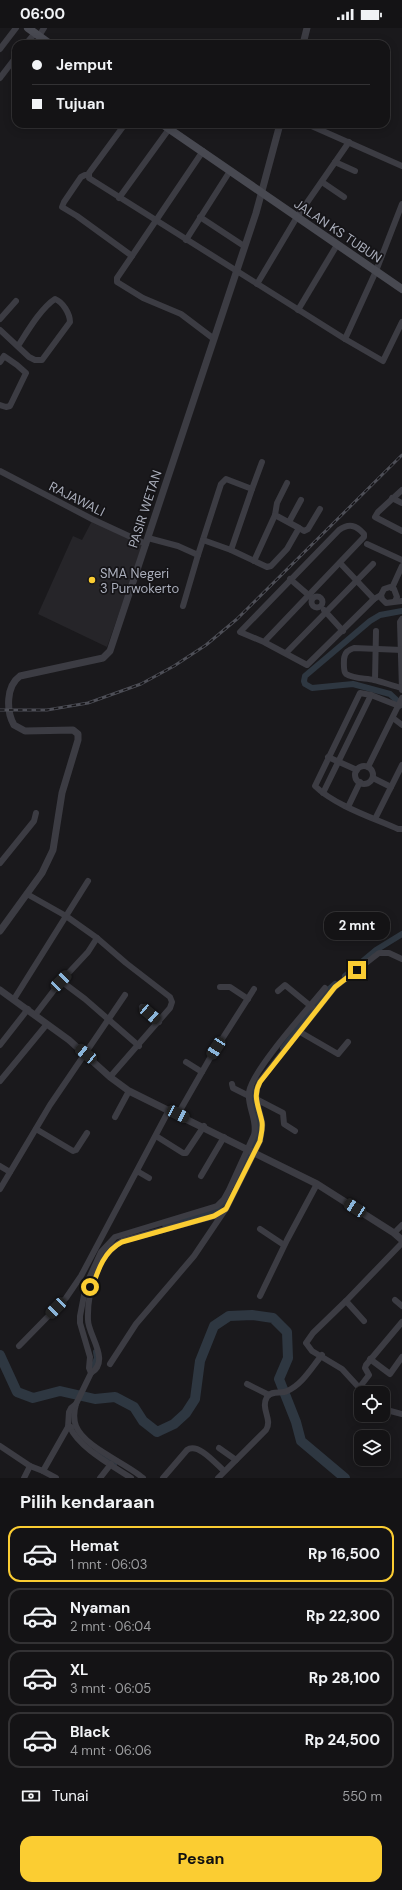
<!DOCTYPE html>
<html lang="id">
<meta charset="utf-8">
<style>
:root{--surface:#141315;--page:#1d1c1e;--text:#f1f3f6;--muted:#9d9ea0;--line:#333234;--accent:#fbcd32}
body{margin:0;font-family:"DM Sans",sans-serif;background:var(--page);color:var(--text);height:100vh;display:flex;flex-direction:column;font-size:15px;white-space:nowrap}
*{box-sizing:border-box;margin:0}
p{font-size:13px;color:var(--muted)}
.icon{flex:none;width:22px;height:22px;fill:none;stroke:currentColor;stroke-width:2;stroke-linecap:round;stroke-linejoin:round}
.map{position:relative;height:1450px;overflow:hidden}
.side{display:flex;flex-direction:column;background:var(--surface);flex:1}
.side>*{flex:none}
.guide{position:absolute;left:12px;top:12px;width:378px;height:88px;border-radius:12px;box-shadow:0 2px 10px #0003,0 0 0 1px var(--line);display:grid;align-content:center;height:88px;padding:0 20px;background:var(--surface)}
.controls{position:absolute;left:354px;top:1358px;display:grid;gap:8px}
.controls a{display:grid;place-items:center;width:36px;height:36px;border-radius:8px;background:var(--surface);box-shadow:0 2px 10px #0003,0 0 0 1px var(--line);font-size:20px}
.end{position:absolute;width:18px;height:18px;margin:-9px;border:5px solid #fbcd32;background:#111;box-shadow:0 0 0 2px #111}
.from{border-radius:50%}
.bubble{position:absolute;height:28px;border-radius:12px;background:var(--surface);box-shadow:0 2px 10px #0003,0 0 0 1px var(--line);font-size:13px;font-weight:700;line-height:28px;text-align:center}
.car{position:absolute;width:12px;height:24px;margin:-12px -6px;border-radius:5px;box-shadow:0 0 3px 1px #0007;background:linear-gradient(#222 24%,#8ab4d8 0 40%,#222 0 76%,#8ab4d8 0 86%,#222 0)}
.guide b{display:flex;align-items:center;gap:14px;height:38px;font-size:15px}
.guide b+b{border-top:1px solid var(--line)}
.guide i{width:10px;height:10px;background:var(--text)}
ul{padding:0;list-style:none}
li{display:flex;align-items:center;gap:12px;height:56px;margin:0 8px 6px;padding:0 12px;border:2px solid var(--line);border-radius:12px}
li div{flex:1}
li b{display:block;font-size:15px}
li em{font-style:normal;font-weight:700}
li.selected{border-color:var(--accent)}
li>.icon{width:36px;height:36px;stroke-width:1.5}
h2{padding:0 20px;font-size:18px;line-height:48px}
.pay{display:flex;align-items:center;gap:10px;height:44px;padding:0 20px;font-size:15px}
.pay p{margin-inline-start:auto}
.button{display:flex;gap:8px;margin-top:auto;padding:8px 20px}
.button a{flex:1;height:46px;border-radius:12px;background:var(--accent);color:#111;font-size:16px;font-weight:700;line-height:46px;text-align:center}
.status{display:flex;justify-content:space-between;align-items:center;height:28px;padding:0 20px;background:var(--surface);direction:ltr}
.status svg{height:11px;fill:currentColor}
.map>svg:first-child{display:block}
.built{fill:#262529}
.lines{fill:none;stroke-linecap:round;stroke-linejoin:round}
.canal{stroke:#2e3741;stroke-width:6}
.river{stroke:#2e3741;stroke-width:10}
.minor{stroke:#3c3c43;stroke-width:6}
.tertiary{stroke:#3c3c43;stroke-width:7}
.secondary{stroke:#484951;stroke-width:8}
.rail-casing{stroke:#4d4e56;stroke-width:3}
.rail{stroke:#151417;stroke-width:1.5;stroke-dasharray:4.5;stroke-linecap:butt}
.route{stroke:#fbcd32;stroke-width:5}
.poi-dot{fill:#fbcd32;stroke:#151417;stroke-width:1.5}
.labels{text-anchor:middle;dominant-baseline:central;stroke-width:3.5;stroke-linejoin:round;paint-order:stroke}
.street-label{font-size:13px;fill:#abafbc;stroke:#151417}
.poi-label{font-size:13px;fill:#abafbc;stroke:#151417;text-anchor:start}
</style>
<div class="status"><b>06:00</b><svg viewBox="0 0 49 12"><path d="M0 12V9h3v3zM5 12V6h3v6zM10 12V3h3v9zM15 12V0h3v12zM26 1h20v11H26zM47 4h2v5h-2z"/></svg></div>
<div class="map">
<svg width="402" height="1450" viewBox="0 0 402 1450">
<rect width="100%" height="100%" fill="#1a191c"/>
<path class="built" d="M92,493L143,518L107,619L38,586L73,508L82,512Z"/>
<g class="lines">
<g class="canal">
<path d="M402,583L380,587L370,593L305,648L304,653L305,656L312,660L353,656L390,666L402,677"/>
<path d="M345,948L376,922L402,906"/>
<path d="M283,1020L328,962L335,956"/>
<path d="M235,1156C243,1139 256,1120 258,1101C259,1087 249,1075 253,1061"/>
<path d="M165,1197L216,1182L228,1170"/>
<path d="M92,1342L97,1330L96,1324"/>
<path d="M98,1424L114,1436"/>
</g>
<path class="river" d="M0,1327L17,1364L33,1370L60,1363L95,1371L115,1369L134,1379L143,1393L157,1404L174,1396L186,1385L195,1371L200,1333L214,1298L229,1288L252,1287L273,1290L287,1304L288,1330L279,1351L296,1394L301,1413L345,1450"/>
<g class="minor">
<path d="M39,8L44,0"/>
<path d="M26,16L35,5"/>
<path d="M0,21L16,0"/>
<path d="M0,50L16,29"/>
<path d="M125,96L89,145V150L345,311"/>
<path d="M307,96L402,138"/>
<path d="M335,134L355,143"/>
<path d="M88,147H85L81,149L64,174L62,179L77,188L132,228L203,123"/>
<path d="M322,154L344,169"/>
<path d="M119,170L169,101"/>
<path d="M402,176L376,243L345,311L383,333L402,294"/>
<path d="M200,189L244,218"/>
<path d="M186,212L230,143"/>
<path d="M132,228L117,250V254L143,270L181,286L214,311"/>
<path d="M257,256L297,189L349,114"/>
<path d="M298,282L337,217"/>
<path d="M0,291L16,273"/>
<path d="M0,302L29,329L35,332H42L70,294C70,286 63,274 55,271C41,280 27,304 18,318"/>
<path d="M0,334L4,328L17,337L26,345L10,378L6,379L0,377"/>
<path d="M0,443L92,491L146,516"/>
<path d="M252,461L262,434"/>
<path d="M402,462L378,484L375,489L402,503"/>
<path d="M392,470L402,475"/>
<path d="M289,494L301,472"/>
<path d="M299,500L304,503L308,501L320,481"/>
<path d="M148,510L178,518L198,527L221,456L226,451L252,461L231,522"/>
<path d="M203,512L231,522L267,539L271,538L287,521L299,500L275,487L277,475L287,455"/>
<path d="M367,516L402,532"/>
<path d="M254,533L275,487"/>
<path d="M340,535L374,571"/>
<path d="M290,551L312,570"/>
<path d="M392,560L402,538"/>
<path d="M381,567L382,571L386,575L402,573"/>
<circle cx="317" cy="574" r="5.5"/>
<path d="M183,578L198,527"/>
<path d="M324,582L343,603"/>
<path d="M402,591L400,594L402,662"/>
<path d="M264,614L364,509V506C356,497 349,495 339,502L240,604L264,614L307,637L374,571L381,567L384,561L390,559L394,561L397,569L395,573"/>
<path d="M286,625L373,536"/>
<path d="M375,652L376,603"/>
<path d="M402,660C393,658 383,654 374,652C366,650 354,651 346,646C343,643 344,635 344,631C345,624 348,622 354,620L402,622"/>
<path d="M399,678L371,667L360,665L315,758C334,777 373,790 398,801H402"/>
<path d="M393,690L402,697"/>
<path d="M328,729L357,742"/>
<circle cx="364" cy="747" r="9"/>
<path d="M368,739L402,670"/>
<path d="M373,750L391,759"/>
<path d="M323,765L371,667"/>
<path d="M348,779L360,754"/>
<path d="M375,791L402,737"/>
<path d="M0,835L34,793L36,785"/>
<path d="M27,866L66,888L97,910L126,935L170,969L172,974L170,980L110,1049"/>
<path d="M61,953L85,971L139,1018"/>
<path d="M220,959H230L248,971"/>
<path d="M278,963L285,957L313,980"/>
<path d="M14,971L88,853"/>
<path d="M142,979L159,994"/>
<path d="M35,987L61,953L88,924L97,910"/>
<path d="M300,1004L338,1026L348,1014"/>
<path d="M0,1017L28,981"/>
<path d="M186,1034L202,1044"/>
<path d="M0,1053L47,996"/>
<path d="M232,1056L233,1060L249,1068"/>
<path d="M256,1071L283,1085L284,1096L295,1103"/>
<path d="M178,1086L210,1030L254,961"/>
<path d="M115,1089L129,1063"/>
<path d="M36,1101L73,1123L76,1122L87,1105"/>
<path d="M156,1108L183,1125H186L204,1098"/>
<path d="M0,1138L10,1144"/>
<path d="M137,1143L149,1150"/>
<path d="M201,1148L224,1109"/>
<path d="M0,1161L50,1077L125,967"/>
<path d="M260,1201L284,1217"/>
<path d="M394,1205L402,1197"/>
<path d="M260,1268L287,1212L317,1156"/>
<path d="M395,1272L402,1278"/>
<path d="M346,1273L364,1293"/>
<path d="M19,1318L66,1270L81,1248L169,1082"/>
<path d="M370,1331L390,1346L402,1329"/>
<path d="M110,1336L136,1296L194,1228L225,1182"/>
<path d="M91,1345C111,1333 88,1307 88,1292C87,1265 97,1227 122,1213L214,1188L226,1181L260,1113C261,1106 263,1101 262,1094C259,1079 252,1068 260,1053L335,959L379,925H389L402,931"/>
<path d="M247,1356L269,1367"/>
<path d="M359,1360L369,1347L365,1340L366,1337L402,1294"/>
<path d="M364,1365L342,1341L312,1323L306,1315L313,1305L346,1273L402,1215"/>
<path d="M76,1376C74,1383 73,1390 76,1398C84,1419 126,1435 143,1450"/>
<path d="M383,1381L402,1386"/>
<path d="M68,1399L69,1384L71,1380L76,1376L91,1345L89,1340L90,1329L80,1295V1288L86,1257L101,1224L115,1209L217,1178L224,1171L229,1162L254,1107C258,1092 247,1079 249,1064C253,1041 308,981 325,960"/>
<path d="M70,1399C78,1419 113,1438 131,1450"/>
<path d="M0,1418L30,1438"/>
<path d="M219,1420L236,1432"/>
<path d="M43,1443L56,1450"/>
<path d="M24,1450L30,1438L43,1443L68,1399H71"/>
<path d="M100,1450L111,1436"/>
<path d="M163,1450L187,1422C198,1414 216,1436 224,1443"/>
<path d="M218,1450L266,1402C273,1391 260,1381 267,1369C271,1362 281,1366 287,1363C302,1357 312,1339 322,1327"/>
</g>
<g class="tertiary">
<path d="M303,16L307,0"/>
<path d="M0,903L42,845L53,822L62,765L78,712V706L73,702L25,703L14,697C6,683 6,658 20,648L103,630L110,623L256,185L280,96"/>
<path d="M0,962L69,1012L110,1049L129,1063L317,1156L394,1205L402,1212"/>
</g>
<g class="secondary">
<path d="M28,0L50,16"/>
<path d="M162,96L402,261"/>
</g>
<g class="rail-casing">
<path id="rail" d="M0,682H47L88,675L141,656L174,638L206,617L237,591L402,427"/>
</g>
<use href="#rail" class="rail"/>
</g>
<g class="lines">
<path class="route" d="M90,1259L92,1260C98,1242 104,1223 122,1214L214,1188L226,1181L260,1113C261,1106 263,1101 262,1094C259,1079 252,1068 260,1054L335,959L357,942"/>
</g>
<circle class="poi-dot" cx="92" cy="552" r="4"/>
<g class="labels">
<g class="street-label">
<text transform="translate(338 203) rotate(34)">JALAN KS TUBUN</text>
<text transform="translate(77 471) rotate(27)">RAJAWALI</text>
<text transform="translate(145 481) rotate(-72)">PASIR WETAN</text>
</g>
<g class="poi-label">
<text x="100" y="545">SMA Negeri<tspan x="100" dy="15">3 Purwokerto</tspan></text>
</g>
</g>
</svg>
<div class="controls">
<a><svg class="icon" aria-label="locate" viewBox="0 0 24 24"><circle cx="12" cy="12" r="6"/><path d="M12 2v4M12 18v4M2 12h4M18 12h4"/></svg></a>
<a><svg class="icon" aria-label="layers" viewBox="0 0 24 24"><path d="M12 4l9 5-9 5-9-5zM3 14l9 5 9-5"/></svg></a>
</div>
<i class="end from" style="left:90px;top:1259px"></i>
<i class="end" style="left:357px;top:942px"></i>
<div class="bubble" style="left:324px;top:884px;width:66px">2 mnt</div>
<i class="car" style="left:61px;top:953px;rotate:44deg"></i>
<i class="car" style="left:150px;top:986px;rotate:131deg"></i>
<i class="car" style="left:216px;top:1020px;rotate:213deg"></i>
<i class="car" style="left:86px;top:1026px;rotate:309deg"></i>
<i class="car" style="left:178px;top:1086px;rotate:116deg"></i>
<i class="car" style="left:355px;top:1180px;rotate:303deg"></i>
<i class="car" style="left:56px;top:1280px;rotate:224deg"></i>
<div class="guide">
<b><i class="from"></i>Jemput</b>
<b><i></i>Tujuan</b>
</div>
</div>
<section class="side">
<h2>Pilih kendaraan</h2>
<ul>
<li class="selected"><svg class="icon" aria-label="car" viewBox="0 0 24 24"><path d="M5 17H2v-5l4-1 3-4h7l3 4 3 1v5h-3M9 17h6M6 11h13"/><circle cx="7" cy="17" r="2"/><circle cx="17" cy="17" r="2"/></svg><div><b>Hemat</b><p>1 mnt · 06:03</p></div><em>Rp 16,500</em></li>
<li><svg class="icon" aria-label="car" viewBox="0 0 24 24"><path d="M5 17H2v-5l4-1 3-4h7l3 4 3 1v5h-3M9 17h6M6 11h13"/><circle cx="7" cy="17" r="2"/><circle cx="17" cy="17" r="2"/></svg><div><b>Nyaman</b><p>2 mnt · 06:04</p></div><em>Rp 22,300</em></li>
<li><svg class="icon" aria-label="car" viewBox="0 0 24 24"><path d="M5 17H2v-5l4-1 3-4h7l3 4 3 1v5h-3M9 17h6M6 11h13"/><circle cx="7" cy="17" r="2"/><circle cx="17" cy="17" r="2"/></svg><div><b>XL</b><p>3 mnt · 06:05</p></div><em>Rp 28,100</em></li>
<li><svg class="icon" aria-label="car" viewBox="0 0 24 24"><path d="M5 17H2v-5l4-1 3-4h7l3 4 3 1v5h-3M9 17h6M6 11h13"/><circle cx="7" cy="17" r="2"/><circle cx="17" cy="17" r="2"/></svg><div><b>Black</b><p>4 mnt · 06:06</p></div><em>Rp 24,500</em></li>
</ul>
<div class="pay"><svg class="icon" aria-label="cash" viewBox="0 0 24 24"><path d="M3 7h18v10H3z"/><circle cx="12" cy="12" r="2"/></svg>Tunai<p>550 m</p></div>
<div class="button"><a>Pesan</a></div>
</section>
